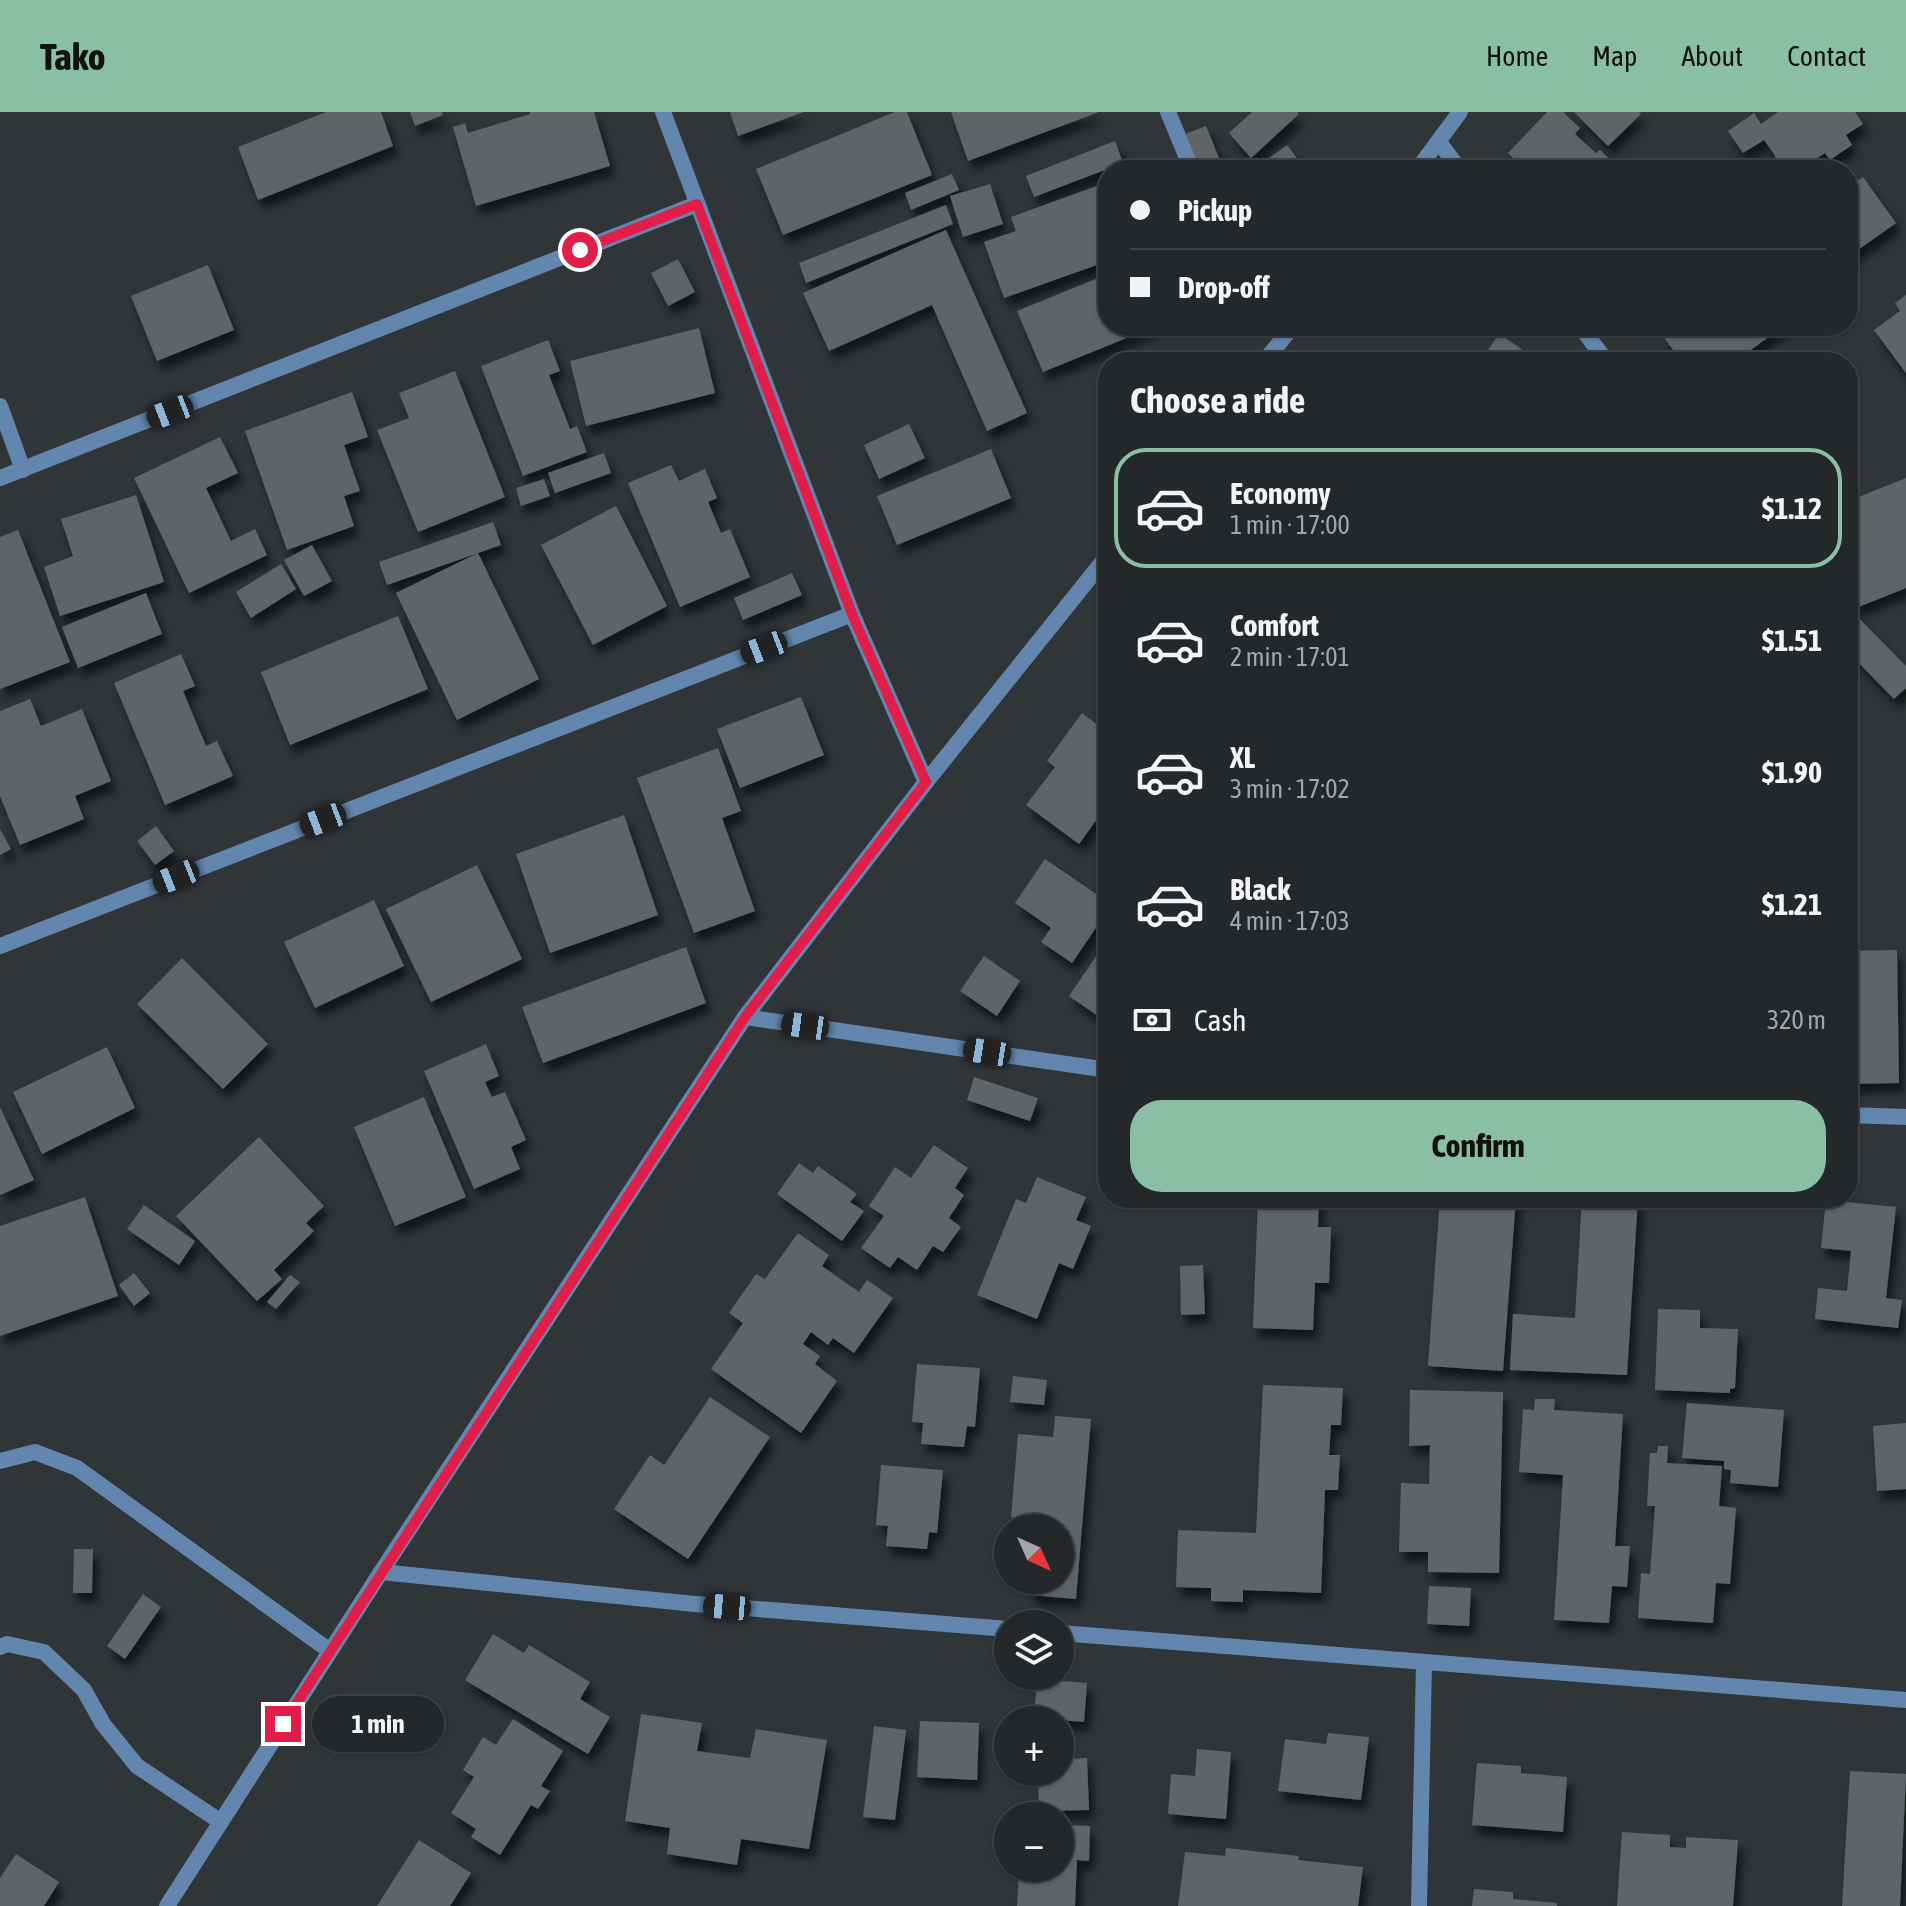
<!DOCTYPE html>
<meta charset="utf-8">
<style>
:root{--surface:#24282a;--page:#303436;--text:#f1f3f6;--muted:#a3a6a8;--line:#414447;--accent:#8abfa5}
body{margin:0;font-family:"Asap Condensed",sans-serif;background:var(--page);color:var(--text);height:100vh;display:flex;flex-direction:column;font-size:30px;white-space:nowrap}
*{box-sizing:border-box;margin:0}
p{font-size:26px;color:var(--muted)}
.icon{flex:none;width:44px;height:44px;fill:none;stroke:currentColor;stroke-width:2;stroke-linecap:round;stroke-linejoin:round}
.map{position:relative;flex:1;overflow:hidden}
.drawer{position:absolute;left:1098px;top:240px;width:760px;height:856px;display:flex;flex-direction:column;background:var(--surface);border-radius:32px;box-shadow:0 2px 6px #0004,0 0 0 2px var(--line)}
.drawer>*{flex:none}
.top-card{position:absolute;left:1098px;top:48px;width:760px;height:176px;border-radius:32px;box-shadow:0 2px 6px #0004,0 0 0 2px var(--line);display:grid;align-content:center;height:176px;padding:0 32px;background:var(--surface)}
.needle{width:52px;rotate:135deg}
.buttons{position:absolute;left:994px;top:1402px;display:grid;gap:16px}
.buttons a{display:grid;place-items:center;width:80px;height:80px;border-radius:50%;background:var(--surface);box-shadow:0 2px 6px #0004,0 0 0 2px var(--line);font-size:40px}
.end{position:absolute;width:36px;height:36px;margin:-18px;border:10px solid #e11d48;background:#fff;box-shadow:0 0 0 4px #fff}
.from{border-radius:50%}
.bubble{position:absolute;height:56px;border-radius:28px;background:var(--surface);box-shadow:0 2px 6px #0004,0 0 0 2px var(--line);font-size:26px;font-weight:700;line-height:56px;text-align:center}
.car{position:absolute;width:24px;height:48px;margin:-24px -12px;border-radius:10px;box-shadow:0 0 6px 2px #0007;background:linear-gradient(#222 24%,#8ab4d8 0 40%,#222 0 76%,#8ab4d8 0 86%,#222 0)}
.top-card b{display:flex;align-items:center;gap:28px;height:76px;font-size:30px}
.top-card b+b{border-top:2px solid var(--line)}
.top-card i{width:20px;height:20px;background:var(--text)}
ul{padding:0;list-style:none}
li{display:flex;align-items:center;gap:24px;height:120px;margin:0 16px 12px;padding:0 16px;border:4px solid transparent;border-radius:32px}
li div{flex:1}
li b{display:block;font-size:30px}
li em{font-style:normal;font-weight:700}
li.active{border-color:var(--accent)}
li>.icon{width:72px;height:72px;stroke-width:1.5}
h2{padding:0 32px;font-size:36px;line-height:96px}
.pay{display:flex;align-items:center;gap:20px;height:88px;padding:0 32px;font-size:30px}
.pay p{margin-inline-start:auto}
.action{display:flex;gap:16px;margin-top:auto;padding:16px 32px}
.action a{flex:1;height:92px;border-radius:32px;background:var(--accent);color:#111;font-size:32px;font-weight:700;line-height:92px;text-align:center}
header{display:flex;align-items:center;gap:48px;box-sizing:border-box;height:112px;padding:0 40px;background:var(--accent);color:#111}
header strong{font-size:38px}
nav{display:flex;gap:44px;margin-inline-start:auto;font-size:28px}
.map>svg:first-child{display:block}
.building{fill:#5e6566;filter:url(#shadow)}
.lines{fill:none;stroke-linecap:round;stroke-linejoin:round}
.service{stroke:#6386af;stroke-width:16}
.minor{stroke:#6386af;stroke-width:16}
.route{stroke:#e11d48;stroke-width:10}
</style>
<header>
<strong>Tako</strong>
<nav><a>Home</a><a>Map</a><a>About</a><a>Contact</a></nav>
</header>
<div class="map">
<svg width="1906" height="1794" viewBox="0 0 1906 1794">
<defs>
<filter id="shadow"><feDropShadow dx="5" dy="9" stdDeviation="4" flood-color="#0009"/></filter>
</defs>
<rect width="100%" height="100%" fill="#303538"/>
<g class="building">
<path d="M326,0H381L393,34L258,88L238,35Z"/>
<path d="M410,0H442L443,3L415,14Z"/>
<path d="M530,0H594L610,54L476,94L453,15L465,11L468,21L530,2Z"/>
<path d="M730,0H804L738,24Z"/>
<path d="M895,0H907L932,63L783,123L756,57Z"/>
<path d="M951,0H1099L968,49Z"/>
<path d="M1252,0H1297L1299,2L1251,46L1229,21Z"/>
<path d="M1547,0H1563L1580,16L1575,22L1596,41L1600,38L1621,58H1526L1508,41Z"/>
<path d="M1574,0H1640L1641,2L1608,34Z"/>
<path d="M1778,0H1855L1863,12L1846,23L1852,33L1830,48L1825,41L1800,58H1771L1767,51L1776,45L1764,28L1743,41L1728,19L1754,1L1761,12Z"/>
<path d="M1206,14L1224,58H1200L1185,22Z"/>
<path d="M1115,29L1123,51L1034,85L1026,64Z"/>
<path d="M1287,33L1306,58H1253Z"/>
<path d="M952,62L959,78L911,98L905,81Z"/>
<path d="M1863,65L1896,111L1848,145V76Z"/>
<path d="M1108,70V149L1004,186L984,130L1016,119L1011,105Z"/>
<path d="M990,72L1003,112L963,125L950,84Z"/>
<path d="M946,93L953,112L806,171L799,151Z"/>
<path d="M946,118L1027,301L987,319L932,193L829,239L803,181Z"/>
<path d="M678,147L695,180L668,194L651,161Z"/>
<path d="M208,153L234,218L157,249L131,184Z"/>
<path d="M1108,162V214H1156L1043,260L1017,199Z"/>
<path d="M1906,183V261L1874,218L1900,199L1895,191Z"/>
<path d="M1674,214H1784L1734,250H1682L1662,223Z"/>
<path d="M699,216L715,281L586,314L570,249Z"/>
<path d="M1499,222L1541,250H1480Z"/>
<path d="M548,228L560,259L549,263L570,317L577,314L587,340L523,364L481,254Z"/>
<path d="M455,259L505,385L418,420L377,318L409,306L399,281Z"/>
<path d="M352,280L368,325L344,333L360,379L344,384L354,414L287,438L245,319Z"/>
<path d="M909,312L925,346L879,367L864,333Z"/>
<path d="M220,325L238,361L206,376L231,429L255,417L267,443L189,481L134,366Z"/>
<path d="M991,337L1011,386L897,433L877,384Z"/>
<path d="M604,341L611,361L555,381L548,361Z"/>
<path d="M671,353L679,369L705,357L717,386L708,390L721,421L730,417L750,465L680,495L628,371Z"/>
<path d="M1906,366V476L1856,496L1848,479V389Z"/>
<path d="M544,367L550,384L521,394L516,376Z"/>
<path d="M136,383L164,470L60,504L44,455L73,444L61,407Z"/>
<path d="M616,394L667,494L593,533L541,433Z"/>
<path d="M493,410L501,433L387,473L379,450Z"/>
<path d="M18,418L70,550L0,577V425Z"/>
<path d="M312,433L332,469L304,484L284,448Z"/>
<path d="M478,441L539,567L457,608L396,481Z"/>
<path d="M281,452L296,477L251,506L236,480Z"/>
<path d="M792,461L802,483L743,508L734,486Z"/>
<path d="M146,481L162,522L78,556L62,515Z"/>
<path d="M1848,495L1906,554V576L1894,587L1848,540Z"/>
<path d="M398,504L428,577L290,633L261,560Z"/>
<path d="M181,542L195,574L183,579L206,634L217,629L233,664L165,693L114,571Z"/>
<path d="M801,585L824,643L740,676L717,617Z"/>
<path d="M30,587L41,614L82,597L111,669L75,684L84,707L20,733L0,684V599Z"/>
<path d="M1082,601L1108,621V692L1079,732L1026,693L1055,655L1047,649Z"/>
<path d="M718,636L741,699L722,706L755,799L694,821L637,666Z"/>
<path d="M624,703L658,803L550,841L516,742Z"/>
<path d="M156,714L174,739L155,753L137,729Z"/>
<path d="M0,717L11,737L0,743Z"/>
<path d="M1045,747L1108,790V798L1072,851L1041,830L1051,816L1015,791Z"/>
<path d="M477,753L522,847L431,890L386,797Z"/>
<path d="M374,788L404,854L315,896L284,830Z"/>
<path d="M1108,827V911L1069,884Z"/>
<path d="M686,835L706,891L543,951L522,895Z"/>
<path d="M1897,838L1899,971L1848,972V839Z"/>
<path d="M984,844L1020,869L997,904L960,879Z"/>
<path d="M182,846L268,932L223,977L137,892Z"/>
<path d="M486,932L499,964L485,970L492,985L505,980L526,1028L511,1035L520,1057L474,1077L424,959Z"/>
<path d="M107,935L135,996L42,1042L13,980Z"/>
<path d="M974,965L1038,986L1030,1009L967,988Z"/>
<path d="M424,985L466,1085L395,1114L354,1015Z"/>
<path d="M0,995L34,1068L0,1083Z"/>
<path d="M259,1025L324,1094L306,1111L314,1119L274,1158L282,1167L257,1189L176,1104Z"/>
<path d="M934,1033L968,1056L955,1076L964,1083L949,1106L961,1115L943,1140L933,1134L917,1158L898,1145L890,1156L861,1136L884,1104L869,1094L895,1055L911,1066Z"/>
<path d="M799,1051L813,1061L818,1054L857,1082L850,1090L864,1099L842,1129L777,1082Z"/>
<path d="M1037,1065L1086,1085L1076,1108L1091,1114L1073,1157L1059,1151L1037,1207L977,1183L1016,1087L1026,1091Z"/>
<path d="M85,1085L118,1184L0,1224V1114Z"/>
<path d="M1258,1086H1319L1318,1115H1331L1329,1171H1315L1313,1218L1253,1216Z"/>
<path d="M1440,1086H1516L1503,1259L1428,1254Z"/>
<path d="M1582,1086H1638L1627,1263L1510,1258L1513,1202L1575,1206Z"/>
<path d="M1826,1088L1896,1095L1886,1186L1902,1188L1898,1216L1815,1207L1818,1176L1847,1179L1851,1139L1821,1136Z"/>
<path d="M144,1093L195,1129L179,1153L127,1117Z"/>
<path d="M798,1121L829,1143L822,1154L859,1180L867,1168L893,1186L854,1241L833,1226L828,1233L811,1220L803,1232L820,1244L815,1252L837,1269L801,1321L711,1257L743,1211L729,1201L756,1162L765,1167Z"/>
<path d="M1203,1153L1205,1202L1181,1203L1180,1154Z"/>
<path d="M134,1161L150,1181L134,1194L119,1173Z"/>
<path d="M290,1163L300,1170L276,1197L267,1190Z"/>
<path d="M1658,1197L1700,1198V1216L1738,1217L1735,1276L1730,1277V1281L1655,1278Z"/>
<path d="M917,1252L980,1256L975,1315L967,1314L964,1335L921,1332L923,1311L912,1310Z"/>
<path d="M1013,1264L1047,1268L1044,1293L1010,1290Z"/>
<path d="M1263,1273L1343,1276L1341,1313H1331L1329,1343H1340L1338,1378H1325L1321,1481L1243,1478V1490L1211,1489V1476L1176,1475L1178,1418L1256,1421Z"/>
<path d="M1410,1278L1503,1280L1499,1461L1428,1460V1440H1399L1401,1371L1429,1372L1430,1333L1409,1334Z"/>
<path d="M710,1285L770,1325L688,1447L614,1397L650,1343L664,1353Z"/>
<path d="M1535,1287H1555L1554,1298L1623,1302L1615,1434H1630L1627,1475L1612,1474L1609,1511L1554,1508L1563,1363L1519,1360L1523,1297L1534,1298Z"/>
<path d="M1687,1291L1784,1298L1778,1375L1730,1371L1731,1358L1724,1357V1349L1682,1346Z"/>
<path d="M1055,1304L1091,1307L1076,1487L1030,1483L1031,1468H1060V1416H1015L1016,1406L1011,1405L1018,1322L1053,1325Z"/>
<path d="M1906,1311V1377L1877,1379L1873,1314Z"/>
<path d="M1658,1334H1668L1667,1351L1722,1354L1719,1394L1736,1396L1730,1472L1716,1471L1713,1511L1638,1506L1641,1461L1650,1462L1655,1394H1647L1650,1341H1657Z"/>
<path d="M881,1353L943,1358L937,1421L929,1420L927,1437L886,1434L888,1414L876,1413Z"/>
<path d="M74,1437H93L92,1481H73Z"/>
<path d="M1429,1474L1471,1476L1469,1514L1427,1512Z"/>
<path d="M143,1482L161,1495L125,1547L107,1534Z"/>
<path d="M493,1522L524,1541L529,1533L590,1570L580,1587L610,1605L588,1642L465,1568Z"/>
<path d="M1037,1567L1087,1571L1084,1610L1034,1606Z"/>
<path d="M641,1602L702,1611L697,1639L750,1646L756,1617L827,1628L809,1737L741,1727L737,1753L667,1742L670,1716L625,1709Z"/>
<path d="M513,1607L563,1639L541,1674L550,1679L538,1697L531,1693L500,1743L471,1725L476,1717L451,1701L474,1665L463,1658L483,1625L496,1633Z"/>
<path d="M920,1609L979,1611L977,1668L917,1665Z"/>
<path d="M874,1614L906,1618L895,1708L863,1705Z"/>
<path d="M1328,1621L1369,1625L1361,1688L1278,1679L1285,1627L1326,1632Z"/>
<path d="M1197,1637L1231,1640L1226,1707L1168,1702L1171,1662L1195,1664Z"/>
<path d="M1087,1646L1089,1698L1039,1699L1038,1660H1060V1647Z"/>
<path d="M1477,1651L1521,1654V1661L1567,1665L1563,1720L1472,1713Z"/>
<path d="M1850,1659L1906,1662L1900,1794H1842Z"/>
<path d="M1060,1713L1090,1714L1089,1749L1077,1748L1075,1794H1017L1019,1756H1060Z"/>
<path d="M1622,1720L1670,1723V1735L1686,1736V1725L1738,1728L1733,1794H1617Z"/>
<path d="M419,1728L471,1761L450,1794H377Z"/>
<path d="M1226,1736L1299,1744L1298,1748L1363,1755L1358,1794H1178L1185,1740L1225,1744Z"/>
<path d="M16,1742L59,1770L44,1794H0V1766Z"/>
<path d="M1474,1777L1513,1780V1787L1557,1791V1794H1472Z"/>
</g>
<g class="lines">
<path class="service" d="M0,1535L7,1532L44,1540L84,1578L103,1612L137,1654L221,1710"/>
<g class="minor">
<path d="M663,0L852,502L926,670"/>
<path d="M1168,0L1192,58"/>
<path d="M1439,30L1460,58"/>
<path d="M1417,58L1460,0"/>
<path d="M1580,214L1607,250"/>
<path d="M1264,250L1293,214"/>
<path d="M0,294L23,358"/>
<path d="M0,366L697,92"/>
<path d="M0,834L852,502"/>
<path d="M745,905L1108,958"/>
<path d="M1848,1003L1906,1005"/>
<path d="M0,1349L35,1340L77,1356L330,1539"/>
<path d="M381,1460L695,1492L1008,1517"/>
<path d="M1060,1521L1906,1588"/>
<path d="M167,1794L381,1460L745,905L926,670L1108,443"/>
<path d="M1419,1794L1424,1550"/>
</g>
</g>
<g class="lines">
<path class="route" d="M283,1612L745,905L926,670L852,502L697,92L580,138"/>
</g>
</svg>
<div class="buttons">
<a><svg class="needle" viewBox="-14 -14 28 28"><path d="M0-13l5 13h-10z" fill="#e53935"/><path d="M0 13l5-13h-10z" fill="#a3a6a8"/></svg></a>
<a><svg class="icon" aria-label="layers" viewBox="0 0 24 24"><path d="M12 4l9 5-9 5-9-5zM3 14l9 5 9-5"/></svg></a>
<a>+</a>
<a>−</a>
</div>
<i class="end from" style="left:580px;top:138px"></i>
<i class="end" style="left:283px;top:1612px"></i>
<div class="bubble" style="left:312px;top:1584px;width:132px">1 min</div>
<i class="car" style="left:170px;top:300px;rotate:249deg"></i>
<i class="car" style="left:764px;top:536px;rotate:249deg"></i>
<i class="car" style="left:323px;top:708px;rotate:249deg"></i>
<i class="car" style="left:176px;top:765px;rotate:248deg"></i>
<i class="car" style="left:805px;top:914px;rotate:278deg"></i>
<i class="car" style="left:987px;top:940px;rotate:279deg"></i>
<i class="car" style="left:727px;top:1495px;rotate:275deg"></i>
<div class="top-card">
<b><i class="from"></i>Pickup</b>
<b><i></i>Drop-off</b>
</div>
<section class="drawer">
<h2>Choose a ride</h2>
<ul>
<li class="active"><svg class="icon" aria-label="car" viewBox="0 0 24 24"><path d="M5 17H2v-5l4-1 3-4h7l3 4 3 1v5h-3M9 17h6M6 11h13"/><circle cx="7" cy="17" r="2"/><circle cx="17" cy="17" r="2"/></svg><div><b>Economy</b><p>1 min · 17:00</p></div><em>$1.12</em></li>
<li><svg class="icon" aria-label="car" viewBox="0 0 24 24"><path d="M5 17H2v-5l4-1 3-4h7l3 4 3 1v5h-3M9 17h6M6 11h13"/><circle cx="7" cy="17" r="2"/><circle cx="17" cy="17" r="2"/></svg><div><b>Comfort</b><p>2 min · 17:01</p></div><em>$1.51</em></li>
<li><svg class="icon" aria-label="car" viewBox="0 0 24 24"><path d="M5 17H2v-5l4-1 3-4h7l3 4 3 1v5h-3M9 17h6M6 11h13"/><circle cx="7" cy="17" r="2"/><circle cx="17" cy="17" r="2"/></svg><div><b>XL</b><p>3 min · 17:02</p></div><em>$1.90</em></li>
<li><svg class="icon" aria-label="car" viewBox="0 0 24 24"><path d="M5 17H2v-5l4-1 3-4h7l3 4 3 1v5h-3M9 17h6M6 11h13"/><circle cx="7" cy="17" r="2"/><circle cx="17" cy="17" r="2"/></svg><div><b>Black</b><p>4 min · 17:03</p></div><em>$1.21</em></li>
</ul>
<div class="pay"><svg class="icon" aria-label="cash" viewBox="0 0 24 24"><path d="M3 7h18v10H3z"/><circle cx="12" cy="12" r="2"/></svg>Cash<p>320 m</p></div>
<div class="action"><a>Confirm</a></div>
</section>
</div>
